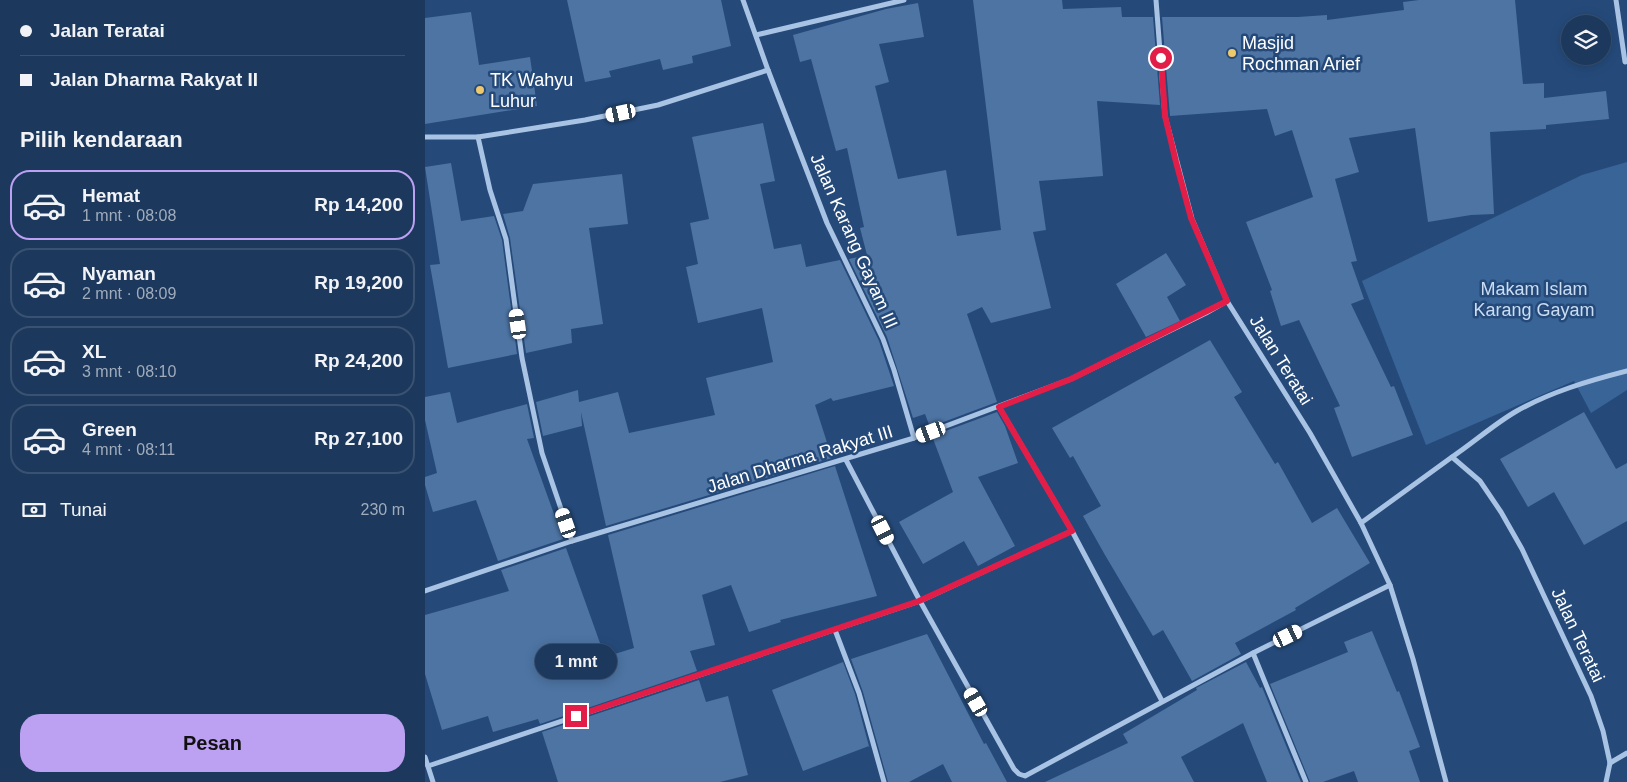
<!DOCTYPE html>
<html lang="id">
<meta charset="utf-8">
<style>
:root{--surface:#1c385c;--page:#253f62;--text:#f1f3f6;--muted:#a0acbb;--line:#3a5272;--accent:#bca0f2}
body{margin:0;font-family:Helvetica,sans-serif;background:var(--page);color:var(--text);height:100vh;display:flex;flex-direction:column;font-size:19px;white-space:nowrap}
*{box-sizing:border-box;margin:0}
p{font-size:16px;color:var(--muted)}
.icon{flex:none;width:28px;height:28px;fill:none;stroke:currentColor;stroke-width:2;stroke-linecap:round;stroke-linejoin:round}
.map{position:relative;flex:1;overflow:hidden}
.panel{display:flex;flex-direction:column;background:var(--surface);width:425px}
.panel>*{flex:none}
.hud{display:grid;align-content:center;height:110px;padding:0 20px;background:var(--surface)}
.fabs{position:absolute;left:1136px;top:15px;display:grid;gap:10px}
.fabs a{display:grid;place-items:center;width:50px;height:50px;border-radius:50%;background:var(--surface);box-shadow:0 2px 12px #0003,0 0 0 1px var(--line);font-size:25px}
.end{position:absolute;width:22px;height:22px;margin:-11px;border:6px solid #e11d48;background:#fff;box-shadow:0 0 0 2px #fff}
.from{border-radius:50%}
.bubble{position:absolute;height:35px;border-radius:18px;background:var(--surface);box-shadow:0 2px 12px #0003,0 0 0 1px var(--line);font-size:16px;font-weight:800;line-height:35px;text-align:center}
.car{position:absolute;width:15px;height:30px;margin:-15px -8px;border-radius:6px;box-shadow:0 0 4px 1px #0007;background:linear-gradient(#fff 24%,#345 0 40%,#fff 0 76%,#345 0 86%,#fff 0)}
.hud b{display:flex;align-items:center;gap:18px;height:48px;font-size:19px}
.hud b+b{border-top:1px solid var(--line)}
.hud i{width:12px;height:12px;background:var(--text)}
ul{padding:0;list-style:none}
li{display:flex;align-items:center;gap:15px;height:70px;margin:0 10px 8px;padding:0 10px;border:2px solid var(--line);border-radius:20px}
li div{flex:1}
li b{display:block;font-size:19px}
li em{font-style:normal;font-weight:800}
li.selected{border-color:var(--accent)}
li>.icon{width:45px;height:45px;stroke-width:1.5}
h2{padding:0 20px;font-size:22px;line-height:60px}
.pay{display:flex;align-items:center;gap:12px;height:55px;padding:0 20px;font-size:19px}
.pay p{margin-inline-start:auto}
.button{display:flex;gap:10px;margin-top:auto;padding:10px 20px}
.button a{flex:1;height:58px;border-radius:20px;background:var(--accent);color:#111;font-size:20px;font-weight:800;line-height:58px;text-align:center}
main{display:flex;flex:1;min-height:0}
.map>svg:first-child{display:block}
.green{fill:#386497}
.building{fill:#4d74a3}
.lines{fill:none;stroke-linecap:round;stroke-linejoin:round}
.street{stroke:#a8c3e4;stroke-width:5}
.route{stroke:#e11d48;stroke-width:6}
.poi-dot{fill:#edc86c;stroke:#254a7a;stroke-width:2}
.labels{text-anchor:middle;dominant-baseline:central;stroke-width:5;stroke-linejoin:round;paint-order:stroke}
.poi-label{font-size:18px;fill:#fff;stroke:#254a7a;text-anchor:start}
.street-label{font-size:18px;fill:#fff;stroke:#254a7a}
.park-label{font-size:18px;fill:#caddf3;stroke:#254a7a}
</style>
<main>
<section class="panel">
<div class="hud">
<b><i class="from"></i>Jalan Teratai</b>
<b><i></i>Jalan Dharma Rakyat II</b>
</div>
<h2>Pilih kendaraan</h2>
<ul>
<li class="selected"><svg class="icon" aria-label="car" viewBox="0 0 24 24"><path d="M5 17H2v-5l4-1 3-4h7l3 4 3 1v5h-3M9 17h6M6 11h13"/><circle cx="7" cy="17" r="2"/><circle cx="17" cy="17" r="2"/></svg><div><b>Hemat</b><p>1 mnt · 08:08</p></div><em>Rp 14,200</em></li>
<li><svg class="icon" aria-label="car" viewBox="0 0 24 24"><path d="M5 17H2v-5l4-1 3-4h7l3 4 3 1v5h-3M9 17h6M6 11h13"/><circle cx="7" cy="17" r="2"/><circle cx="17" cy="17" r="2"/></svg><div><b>Nyaman</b><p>2 mnt · 08:09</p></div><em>Rp 19,200</em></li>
<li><svg class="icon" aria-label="car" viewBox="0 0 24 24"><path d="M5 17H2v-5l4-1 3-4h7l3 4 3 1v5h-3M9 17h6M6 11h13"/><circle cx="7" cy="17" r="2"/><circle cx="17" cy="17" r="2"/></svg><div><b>XL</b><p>3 mnt · 08:10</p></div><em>Rp 24,200</em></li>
<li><svg class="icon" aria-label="car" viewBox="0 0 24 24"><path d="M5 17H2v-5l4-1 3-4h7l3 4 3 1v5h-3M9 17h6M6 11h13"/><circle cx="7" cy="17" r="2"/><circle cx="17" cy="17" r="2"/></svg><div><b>Green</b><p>4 mnt · 08:11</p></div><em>Rp 27,100</em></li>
</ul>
<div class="pay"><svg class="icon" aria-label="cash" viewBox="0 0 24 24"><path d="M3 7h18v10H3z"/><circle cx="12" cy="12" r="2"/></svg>Tunai<p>230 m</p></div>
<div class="button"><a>Pesan</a></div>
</section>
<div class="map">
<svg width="1202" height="782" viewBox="0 0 1202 782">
<rect width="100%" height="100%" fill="#254a7a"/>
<path class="green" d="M1202,162V390L1166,413L1149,381L1001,445L937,281L1157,175Z"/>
<g class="building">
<path d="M142,0H296L306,46L267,56L268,63L238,70L235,59L184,71L186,77L160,82Z"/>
<path d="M548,0H637L638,9L696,7L697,17H728L735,105L672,101L678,176L614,181L621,230L608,232L626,308L566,323L557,307L542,314L572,402L505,427L500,414L488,418L462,337L424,259L442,255L435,228L439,227L422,148L411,151L386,59L375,62L368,35L461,9L493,3L499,37L454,44L464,82L450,86L473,179L521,170L532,236L576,230Z"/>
<path d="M994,0H1090L1098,84L1119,83V98L1181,91L1184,119L1121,125V129L1065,132L1069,214L1046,215L1003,222L990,128L924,138L934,172L910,179L932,261L926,262L939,299L926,304L966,387L969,386L988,435L927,457L909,408L915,406L874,320L856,326L845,291L847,290L821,222L888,197L867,130L850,136L842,109L745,116L737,17H873L902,15V20L979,10L978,2Z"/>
<path d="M46,12L54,65L105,57L112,106L0,124V18Z"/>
<path d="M338,123L350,181L335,184L349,249L376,244L381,267L415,260L454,341L469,386L408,401L406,398L390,405L407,458L181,526L156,412L157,426L118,436L111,402L153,390L154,402L193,392L204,433L290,415L281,378L348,362L337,308L273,323L261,267L273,264L265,223L284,219L267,137Z"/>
<path d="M26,163L36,221L69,216L77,240L92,354L23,368L5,265L15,264L0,167Z"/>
<path d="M197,174L203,224L164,228L178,324L146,329L147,343L101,353L85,238L78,214L98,211L108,184Z"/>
<path d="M741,253L761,285L742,297L755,321L721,337L691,284Z"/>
<path d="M785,340L817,392L809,397L850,464L853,462L887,523L912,508L945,563L870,608L871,610L810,643L816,654L767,681L738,630L728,636L680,555L658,516L676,506L648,456L645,458L627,428Z"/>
<path d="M25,392L32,423L102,404L109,438L102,439L138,539L73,561L51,500L8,512L0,485V477L12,473L0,420V397Z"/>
<path d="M572,412L580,426L593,463L553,477L590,546L553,566L539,541L498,564L474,522L528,492L507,436Z"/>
<path d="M1159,412L1191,469L1202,463V521L1159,545L1129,492L1103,507L1075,459Z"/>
<path d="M410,466L452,596L355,620L356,622L324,632L306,585L277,595L290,645L265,651L272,671L115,724L113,719L68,732L63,716L17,730L0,674V615L84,591L76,570L141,548L180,657L209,648L183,535Z"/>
<path d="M947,631L972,692L974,691L995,747L984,751L995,782H933L929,771L898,782H885L845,684L923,652L919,642Z"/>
<path d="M502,634L559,744L561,743L582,782H527L518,764L484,782H463L438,692L426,659Z"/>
<path d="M418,662L430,694L445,750L444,746L378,771L347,690Z"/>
<path d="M821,662L835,688L837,687L876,782H842L818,723L756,757L769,782H620L703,743L698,734L772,690L771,688Z"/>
<path d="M274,680L281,702L303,696L323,775L295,782H133L117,732Z"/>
</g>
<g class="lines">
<g class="street">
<path d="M318,0L343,70L402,223L458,339L469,370L489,438"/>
<path d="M731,0L740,116L767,219L802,301L885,433L936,523L965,585L988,659L1021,782"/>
<path d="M1191,0L1200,62"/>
<path d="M331,35L479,0"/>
<path d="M0,137H53L160,120L233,105L343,70"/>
<path d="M53,137L65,190L81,239L97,358L117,453L147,541"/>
<path d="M574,407L647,531L737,701"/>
<path d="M1027,457C1048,443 1068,425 1090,412C1125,392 1163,381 1202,371"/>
<path d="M421,460L495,601L589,769L594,774L600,776L828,653L965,585"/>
<path d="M936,523L1027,457L1055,481L1076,512L1097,549L1166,696L1178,731L1185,763L1181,782"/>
<path d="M0,591L147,541L489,438L646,379L781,313L802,301"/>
<path d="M410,630L434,693L459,782"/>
<path d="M828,653L881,782"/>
<path d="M0,757L8,782"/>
<path d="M1185,763L1202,753"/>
<path d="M3,766L495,601L647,531"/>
</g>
</g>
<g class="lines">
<path class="route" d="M151,716L494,601L647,531L574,407L646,379L802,301L766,218L751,162L740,116L736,58"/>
</g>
<g class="poi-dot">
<circle cx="807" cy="53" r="5"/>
<circle cx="55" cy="90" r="5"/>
</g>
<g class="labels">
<g class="poi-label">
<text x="817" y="43">Masjid<tspan x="817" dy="21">Rochman Arief</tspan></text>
<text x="65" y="80">TK Wahyu<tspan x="65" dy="21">Luhur</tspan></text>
</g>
<g class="street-label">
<text transform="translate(429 241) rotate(66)">Jalan Karang Gayam III</text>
<text transform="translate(856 360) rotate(58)">Jalan Teratai</text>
<text transform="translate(375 459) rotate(-17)">Jalan Dharma Rakyat III</text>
<text transform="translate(1153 635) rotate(65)">Jalan Teratai</text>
</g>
<g class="park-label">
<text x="1109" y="289">Makam Islam<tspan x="1109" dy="21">Karang Gayam</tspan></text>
</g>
</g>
</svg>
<div class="fabs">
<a><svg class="icon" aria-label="layers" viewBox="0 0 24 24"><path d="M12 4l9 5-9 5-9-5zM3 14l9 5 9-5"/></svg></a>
</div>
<i class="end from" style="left:736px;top:58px"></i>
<i class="end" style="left:151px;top:716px"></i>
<div class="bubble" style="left:110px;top:644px;width:82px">1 mnt</div>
<i class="car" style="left:196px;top:113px;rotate:258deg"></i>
<i class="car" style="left:93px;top:324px;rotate:352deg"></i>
<i class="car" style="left:506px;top:432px;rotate:250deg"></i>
<i class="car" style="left:141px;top:523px;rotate:341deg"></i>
<i class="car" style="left:458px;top:530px;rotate:153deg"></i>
<i class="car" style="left:863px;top:636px;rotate:64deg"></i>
<i class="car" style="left:551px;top:702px;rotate:330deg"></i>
</div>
</main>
